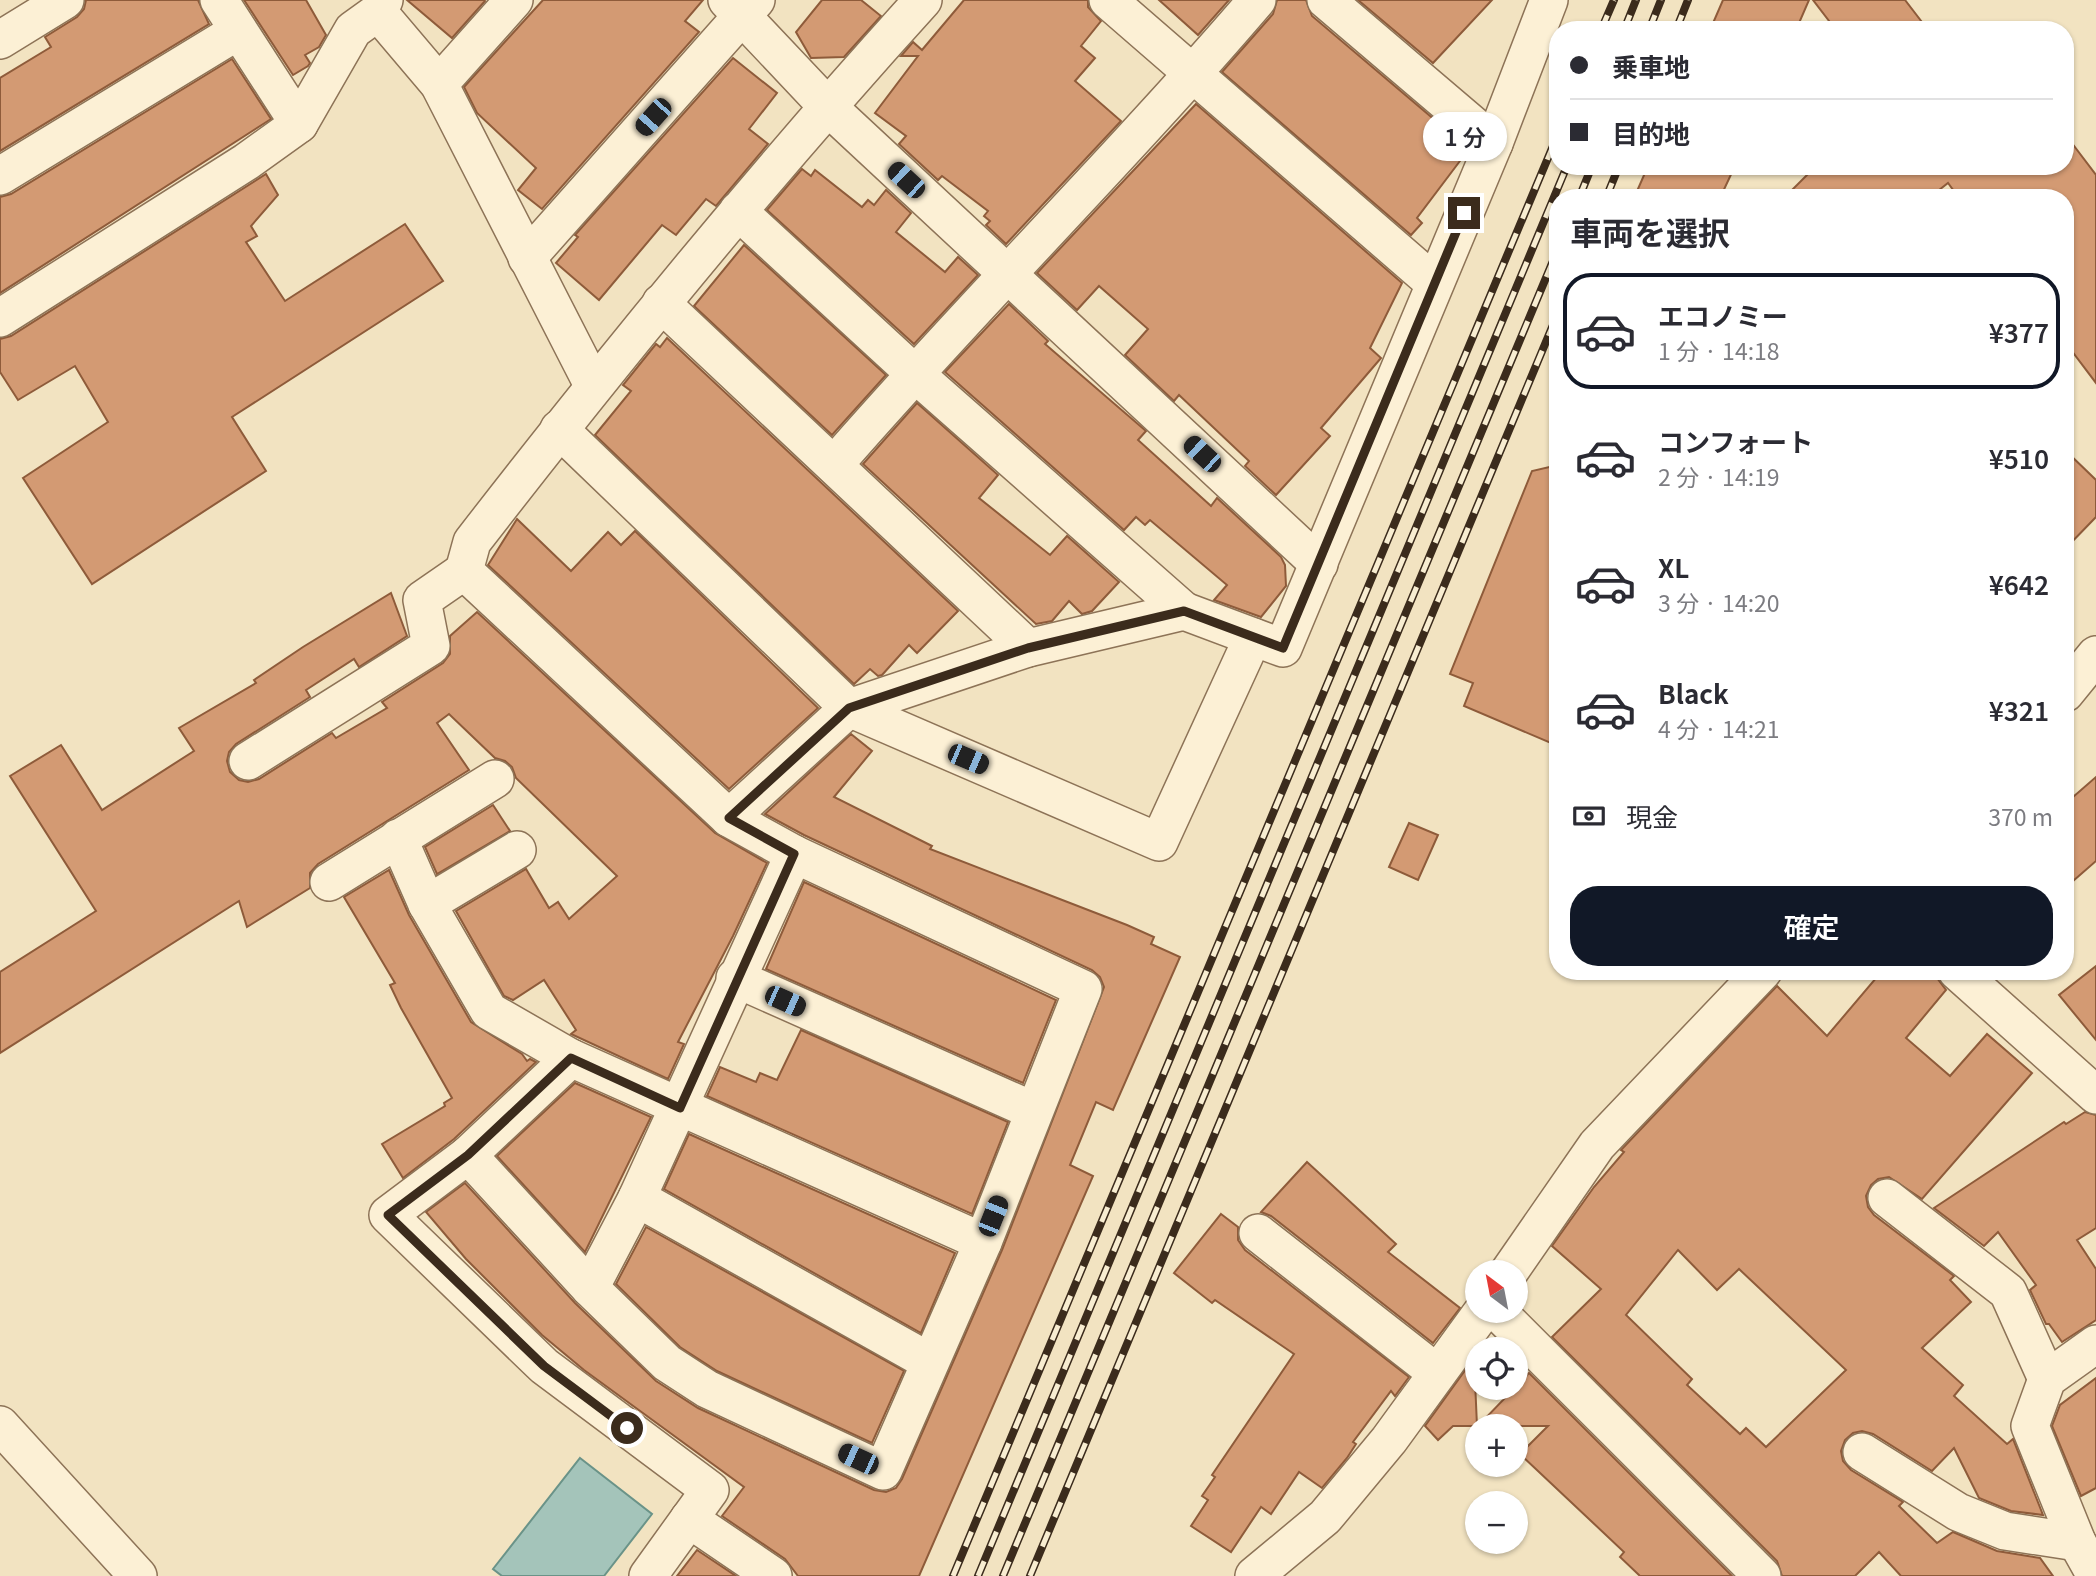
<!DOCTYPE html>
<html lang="ja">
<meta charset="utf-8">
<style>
:root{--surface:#fff;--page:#f2f2f3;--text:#2b2b33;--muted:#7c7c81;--line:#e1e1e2;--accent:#111827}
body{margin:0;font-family:Georgia,"Noto Sans JP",serif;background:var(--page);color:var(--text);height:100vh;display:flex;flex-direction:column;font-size:26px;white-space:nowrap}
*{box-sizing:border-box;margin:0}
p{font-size:23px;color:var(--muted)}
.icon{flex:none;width:38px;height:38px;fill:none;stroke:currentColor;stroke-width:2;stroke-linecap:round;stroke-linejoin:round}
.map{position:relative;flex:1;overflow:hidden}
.sheet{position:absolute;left:1549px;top:189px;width:525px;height:791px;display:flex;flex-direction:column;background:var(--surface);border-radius:28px;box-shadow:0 2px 5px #0004}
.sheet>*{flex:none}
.top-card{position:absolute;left:1549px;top:21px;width:525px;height:154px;border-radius:28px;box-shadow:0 2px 5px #0004;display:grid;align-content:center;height:154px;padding:0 21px;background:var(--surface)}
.needle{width:46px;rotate:328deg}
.fabs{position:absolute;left:1465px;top:1260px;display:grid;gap:14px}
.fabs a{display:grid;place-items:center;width:63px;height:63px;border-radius:50%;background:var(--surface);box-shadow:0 2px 5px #0004;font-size:35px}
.end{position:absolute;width:32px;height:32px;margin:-16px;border:9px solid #3b2b1c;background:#fff;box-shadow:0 0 0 4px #fff}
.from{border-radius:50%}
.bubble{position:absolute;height:49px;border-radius:24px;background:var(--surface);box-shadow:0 2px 5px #0004;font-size:23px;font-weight:600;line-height:49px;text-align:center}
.car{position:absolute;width:21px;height:42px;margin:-21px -10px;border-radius:9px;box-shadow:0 0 5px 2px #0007;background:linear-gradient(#222 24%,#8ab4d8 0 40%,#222 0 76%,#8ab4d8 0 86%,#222 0)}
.top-card b{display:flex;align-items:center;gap:24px;height:66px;font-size:26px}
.top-card b+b{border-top:2px solid var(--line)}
.top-card i{width:18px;height:18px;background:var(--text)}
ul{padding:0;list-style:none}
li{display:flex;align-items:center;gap:21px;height:116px;margin:0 14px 10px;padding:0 7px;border:4px solid transparent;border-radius:28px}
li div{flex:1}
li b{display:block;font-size:26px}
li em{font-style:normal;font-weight:600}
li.selected{border-color:var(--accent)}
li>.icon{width:63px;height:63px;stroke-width:1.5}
h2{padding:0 21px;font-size:32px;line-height:84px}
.pay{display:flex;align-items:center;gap:18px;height:77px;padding:0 21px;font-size:26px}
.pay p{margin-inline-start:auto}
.action{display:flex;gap:14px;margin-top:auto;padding:14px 21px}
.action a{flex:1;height:80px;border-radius:28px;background:var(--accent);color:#fff;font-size:28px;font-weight:600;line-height:80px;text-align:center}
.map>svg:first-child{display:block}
.water{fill:#a4c4ba;stroke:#6a9388;stroke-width:2}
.building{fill:#d39a73;stroke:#8e5b3a;stroke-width:2;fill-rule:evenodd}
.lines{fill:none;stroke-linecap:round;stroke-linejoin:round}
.minor-casing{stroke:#8d7357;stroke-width:40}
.minor{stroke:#fcf0d5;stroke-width:37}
.rail-casing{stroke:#3b2b1c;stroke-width:8}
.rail{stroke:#f8edd1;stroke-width:5;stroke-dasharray:16;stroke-linecap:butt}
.route{stroke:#3b2b1c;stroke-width:9}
</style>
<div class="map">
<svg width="2096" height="1576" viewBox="0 0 2096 1576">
<rect width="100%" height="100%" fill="#f2e3c1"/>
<path class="water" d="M580,1458L652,1514L604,1576H502L493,1569Z"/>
<g class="building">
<path d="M86,0H198L209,24L0,151V78L51,47L45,37L77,17L84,9Z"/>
<path d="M244,0H306L326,35L319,47L305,55L310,63L308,66L293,75Z"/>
<path d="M407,0H484L485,1L452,38Z"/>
<path d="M543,0H703L685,21L699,32L542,209L518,190L536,168L477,113L464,87Z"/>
<path d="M822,0H861L881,16L844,57L811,58L796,32Z"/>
<path d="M964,0H1088V7L1101,21L1081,46L1095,58L1075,81L1121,121L1006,244L986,225L990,221L984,216L988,211L942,176L938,180L899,144L906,136L875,113L918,56H901L913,42L922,50Z"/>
<path d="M1159,0H1229L1198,35Z"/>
<path d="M1277,0H1306L1312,16L1469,149L1417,218L1422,223L1411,235L1222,72L1273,14Z"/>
<path d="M1358,0H1492L1433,63Z"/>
<path d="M1723,0H1809L1796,30H1710Z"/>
<path d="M1813,0H1905L1928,30H1836Z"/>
<path d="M733,58L777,93L749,129L768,144L716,206L706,199L676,235L662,225L599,300L556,263L578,237L575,235Z"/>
<path d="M232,59L271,119L0,293V197L11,194Z"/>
<path d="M1196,104L1402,283L1370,348L1381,358L1321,428L1330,436L1276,495L1245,466L1249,461L1179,395L1174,401L1125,355L1148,329L1099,286L1077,310L1037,273Z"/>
<path d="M2065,134L2096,175V383L2065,342V198H1959L1948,183L1929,198H1784L1816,166H2065Z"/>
<path d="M1648,166H1735L1720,198H1634Z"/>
<path d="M802,169L811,176L815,170L862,207L868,200L874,205L886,190L911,213L896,232L945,272L958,257L978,275L914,344L767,210Z"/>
<path d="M266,174L278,195L251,226L257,236L246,242L285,301L405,224L443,281L232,417L266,471L92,584L23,478L108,422L75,366L18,400L0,372V339L11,336Z"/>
<path d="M744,245L886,375L832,435L694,306Z"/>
<path d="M1009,304L1048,341L1045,344L1146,431L1138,440L1211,506L1217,498L1281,557L1285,565L1286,586L1261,617L1214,600L1227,585L1150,520L1145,525L1136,517L1124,530L945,372Z"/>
<path d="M667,338L958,611L917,653L909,645L882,675L878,676L870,669L854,684L595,435L631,391L623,385L656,344L660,347Z"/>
<path d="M917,403L998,475L979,498L1050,555L1067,536L1119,582L1092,611L1082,614L1069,601L1052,621L1036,624L863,464Z"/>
<path d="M2065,450L2096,480V517L2065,549Z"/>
<path d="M1558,465V746L1464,706L1473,683L1450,674L1532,471Z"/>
<path d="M517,519L571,571L608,532L621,545L635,531L818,708L729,789L488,565Z"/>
<path d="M391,593L407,636L359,667L354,659L306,690L310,697L236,744L229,752L227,761L230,772L239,780L248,782L259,779L332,733L336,738L387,708L382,702L443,663L450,654V636L477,612L715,833L767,863L733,936L678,1042L684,1044L668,1079L571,1034L576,1030L544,980L513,1000L504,996L456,911L526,869L549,908L558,902L569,919L617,876L516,778L512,767L505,761L495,758L449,714L437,723L469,770L318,864L310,873V888L247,927L239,901L0,1053V972L96,911L10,776L61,745L102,810L194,751L179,728L256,683L254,680L303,647Z"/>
<path d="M851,734L872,751L834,797L932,846L930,849L1127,925L1154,937L1151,944L1180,957L1113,1110L1096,1102L1070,1165L1093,1176L919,1576H798L785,1559L722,1516L744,1487L584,1370L542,1335L466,1259L426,1212L465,1183L575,1303L656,1381L698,1408L874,1490L886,1492L896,1488L902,1479L1002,1250L1104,987L1100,977L1092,970L804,835L765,814Z"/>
<path d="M2096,777V861L2065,888V804Z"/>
<path d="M493,805L510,831L437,874L425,847Z"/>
<path d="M1409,823L1438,835L1418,880L1389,867Z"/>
<path d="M389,870L409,915L471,1022L522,1054L527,1061L530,1059L536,1062L454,1139L403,1178L382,1144L445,1106L444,1103L452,1098L401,1008L390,985L395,983L344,897Z"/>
<path d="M804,882L1056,1000L1023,1083L766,969Z"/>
<path d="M2096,966V1040L2059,995Z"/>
<path d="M1882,971H1937V978L1946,990L1906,1038L1950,1076L1987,1034L2032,1073L1922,1199L1889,1177L1878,1179L1871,1185L1866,1196L1868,1207L1874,1215L1954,1276L1950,1280L1971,1302L1922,1348L1963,1385L1954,1396L2007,1444L2013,1439L2043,1515L2011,1511L1979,1498L1954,1448L1932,1471L1873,1434L1862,1431L1853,1433L1845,1440L1841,1451L1843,1461L1851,1470L1903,1502L1899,1506L1937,1543L1953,1532L1997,1551L2040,1558L2053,1576H1901L1879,1552L1855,1576H1782L1777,1561L1552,1337L1601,1289L1552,1246L1594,1187L1624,1152L1621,1150L1777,986L1827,1036ZM1678,1250L1717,1290L1739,1269L1846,1370L1766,1447L1746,1428L1740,1434L1687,1385L1692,1379L1626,1315Z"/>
<path d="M801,1030L1008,1122L972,1214L707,1096L720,1067L756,1082L760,1073L777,1080Z"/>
<path d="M575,1083L651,1117L585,1252L497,1156Z"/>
<path d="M2085,1112L2096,1115V1228L2077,1240L2096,1269V1320L2062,1342L2049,1324H2046L2030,1290L2036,1285L1998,1232L1984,1246L1934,1208L2064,1122L2066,1124Z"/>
<path d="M689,1134L955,1253L921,1333L664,1189Z"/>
<path d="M1307,1162L1396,1244L1388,1252L1460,1308L1433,1343L1271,1216L1261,1212Z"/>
<path d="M1221,1214L1238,1227V1240L1245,1250L1409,1377L1395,1396L1391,1391L1353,1442L1356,1444L1347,1458L1322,1488L1299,1472L1271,1514L1261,1507L1231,1552L1191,1526L1208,1500L1202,1496L1215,1477L1212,1475L1294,1354L1215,1300L1212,1303L1174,1273Z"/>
<path d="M646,1227L904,1371L872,1443L717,1371L680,1347L616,1284Z"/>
<path d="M1474,1358L1477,1426H1453L1438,1440L1425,1426Z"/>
<path d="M1529,1373L1732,1576H1640L1620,1557L1624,1552L1520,1454L1548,1426H1478Z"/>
<path d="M2096,1378V1488L2081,1496L2052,1426L2060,1405Z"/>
<path d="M697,1550L736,1576H677Z"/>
</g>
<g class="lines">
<g class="minor-casing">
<g id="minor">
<path d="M219,0L299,124"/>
<path d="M727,0L827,106L1319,564"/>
<path d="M1108,0L1433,282"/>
<path d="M1326,0L1494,143"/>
<path d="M378,12L439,84L593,385"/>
<path d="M0,40L65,0"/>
<path d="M439,84L514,0"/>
<path d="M0,176L238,31"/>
<path d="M738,211L914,373L1184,611"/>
<path d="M527,258L756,0"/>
<path d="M661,303L1028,648"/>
<path d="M0,318L246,162L299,124L353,30L378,12L384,0"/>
<path d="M559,429L849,708L1159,842L1253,637"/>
<path d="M834,465C971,307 1121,159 1257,0"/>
<path d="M2065,693L2096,655"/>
<path d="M248,761L431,646L422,600L464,571"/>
<path d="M729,818L849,708L1028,648L1184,611L1283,648L1494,143L1549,0"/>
<path d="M398,838L427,904"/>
<path d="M517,850L427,904L489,1011L571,1058"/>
<path d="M329,882L495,779"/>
<path d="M1957,971L2096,1095"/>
<path d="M735,978L1034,1111"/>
<path d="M468,1155L571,1058L983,1242"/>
<path d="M637,1198L930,1362"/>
<path d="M1887,1198L2008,1292L2047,1379"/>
<path d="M1258,1233L1437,1373"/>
<path d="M1509,1272L1597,1145L1763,971"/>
<path d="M590,1288L637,1198L794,854L729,818L464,571L472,542C616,356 765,174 923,0"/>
<path d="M1497,1311L1762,1576"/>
<path d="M0,1425L138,1576"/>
<path d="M1862,1452L1958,1512L2005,1531L2077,1542"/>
<path d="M689,1519L773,1576"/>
<path d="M648,1576L710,1490L544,1366L388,1215L468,1155L590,1288L667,1363L707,1389L883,1471L983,1242L1083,989L794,854"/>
<path d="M1254,1576L1325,1517L1389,1440L1483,1311"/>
<path d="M2096,1576L2077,1542L2030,1426L2047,1379L2096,1344"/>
</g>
</g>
<use href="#minor" class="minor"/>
<g class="rail-casing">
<g id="rail">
<path d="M1601,30L1614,0"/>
<path d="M1624,30L1636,0"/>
<path d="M1649,30L1661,0"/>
<path d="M1676,30L1688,0"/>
<path d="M1579,198L1592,166"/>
<path d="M1606,198L1619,166"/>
<path d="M953,1576L1558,134"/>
<path d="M978,1576L1567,166"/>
<path d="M1003,1576L1558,249"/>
<path d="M1030,1576L1558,313"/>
</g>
</g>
<use href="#rail" class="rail"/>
</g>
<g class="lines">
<path class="route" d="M627,1428L544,1366L388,1215L468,1155L571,1058L680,1108L794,854L729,818L849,708L1028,648L1184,611L1283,648L1464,213"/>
</g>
</svg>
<div class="fabs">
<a><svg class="needle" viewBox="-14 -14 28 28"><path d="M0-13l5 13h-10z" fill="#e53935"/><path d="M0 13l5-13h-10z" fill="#7c7c81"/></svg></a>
<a><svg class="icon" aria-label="locate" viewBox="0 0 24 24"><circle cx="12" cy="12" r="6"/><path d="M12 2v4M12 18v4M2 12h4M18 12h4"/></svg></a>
<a>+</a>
<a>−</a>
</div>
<i class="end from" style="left:627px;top:1428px"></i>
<i class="end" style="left:1464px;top:213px"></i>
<div class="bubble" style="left:1423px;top:112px;width:84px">1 分</div>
<i class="car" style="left:653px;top:117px;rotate:222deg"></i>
<i class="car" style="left:906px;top:180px;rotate:313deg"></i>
<i class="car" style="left:1202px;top:454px;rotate:313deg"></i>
<i class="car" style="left:968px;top:759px;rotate:113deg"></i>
<i class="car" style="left:785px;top:1001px;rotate:114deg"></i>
<i class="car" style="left:993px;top:1216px;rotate:22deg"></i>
<i class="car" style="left:858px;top:1459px;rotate:295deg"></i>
<div class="top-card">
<b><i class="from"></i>乗車地</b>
<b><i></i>目的地</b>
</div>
<section class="sheet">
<h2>車両を選択</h2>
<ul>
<li class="selected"><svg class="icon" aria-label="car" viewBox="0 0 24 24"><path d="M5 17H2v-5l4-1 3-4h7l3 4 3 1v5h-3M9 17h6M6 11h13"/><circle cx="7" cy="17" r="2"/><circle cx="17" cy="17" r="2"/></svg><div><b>エコノミー</b><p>1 分 · 14:18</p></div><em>¥377</em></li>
<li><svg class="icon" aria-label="car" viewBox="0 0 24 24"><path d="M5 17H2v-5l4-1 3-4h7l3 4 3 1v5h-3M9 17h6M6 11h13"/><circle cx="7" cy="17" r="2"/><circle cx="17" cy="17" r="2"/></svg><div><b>コンフォート</b><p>2 分 · 14:19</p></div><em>¥510</em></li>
<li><svg class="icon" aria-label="car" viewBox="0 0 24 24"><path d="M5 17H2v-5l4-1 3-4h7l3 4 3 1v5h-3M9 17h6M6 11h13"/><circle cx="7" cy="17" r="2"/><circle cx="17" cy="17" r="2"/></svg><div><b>XL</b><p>3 分 · 14:20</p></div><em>¥642</em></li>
<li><svg class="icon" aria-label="car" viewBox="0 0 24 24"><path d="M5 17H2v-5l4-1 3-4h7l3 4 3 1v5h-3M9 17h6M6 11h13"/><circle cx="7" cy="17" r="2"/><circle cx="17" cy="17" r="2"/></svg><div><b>Black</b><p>4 分 · 14:21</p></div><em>¥321</em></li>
</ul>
<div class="pay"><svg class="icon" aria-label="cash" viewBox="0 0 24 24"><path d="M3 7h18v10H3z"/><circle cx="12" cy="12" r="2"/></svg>現金<p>370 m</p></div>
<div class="action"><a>確定</a></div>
</section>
</div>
